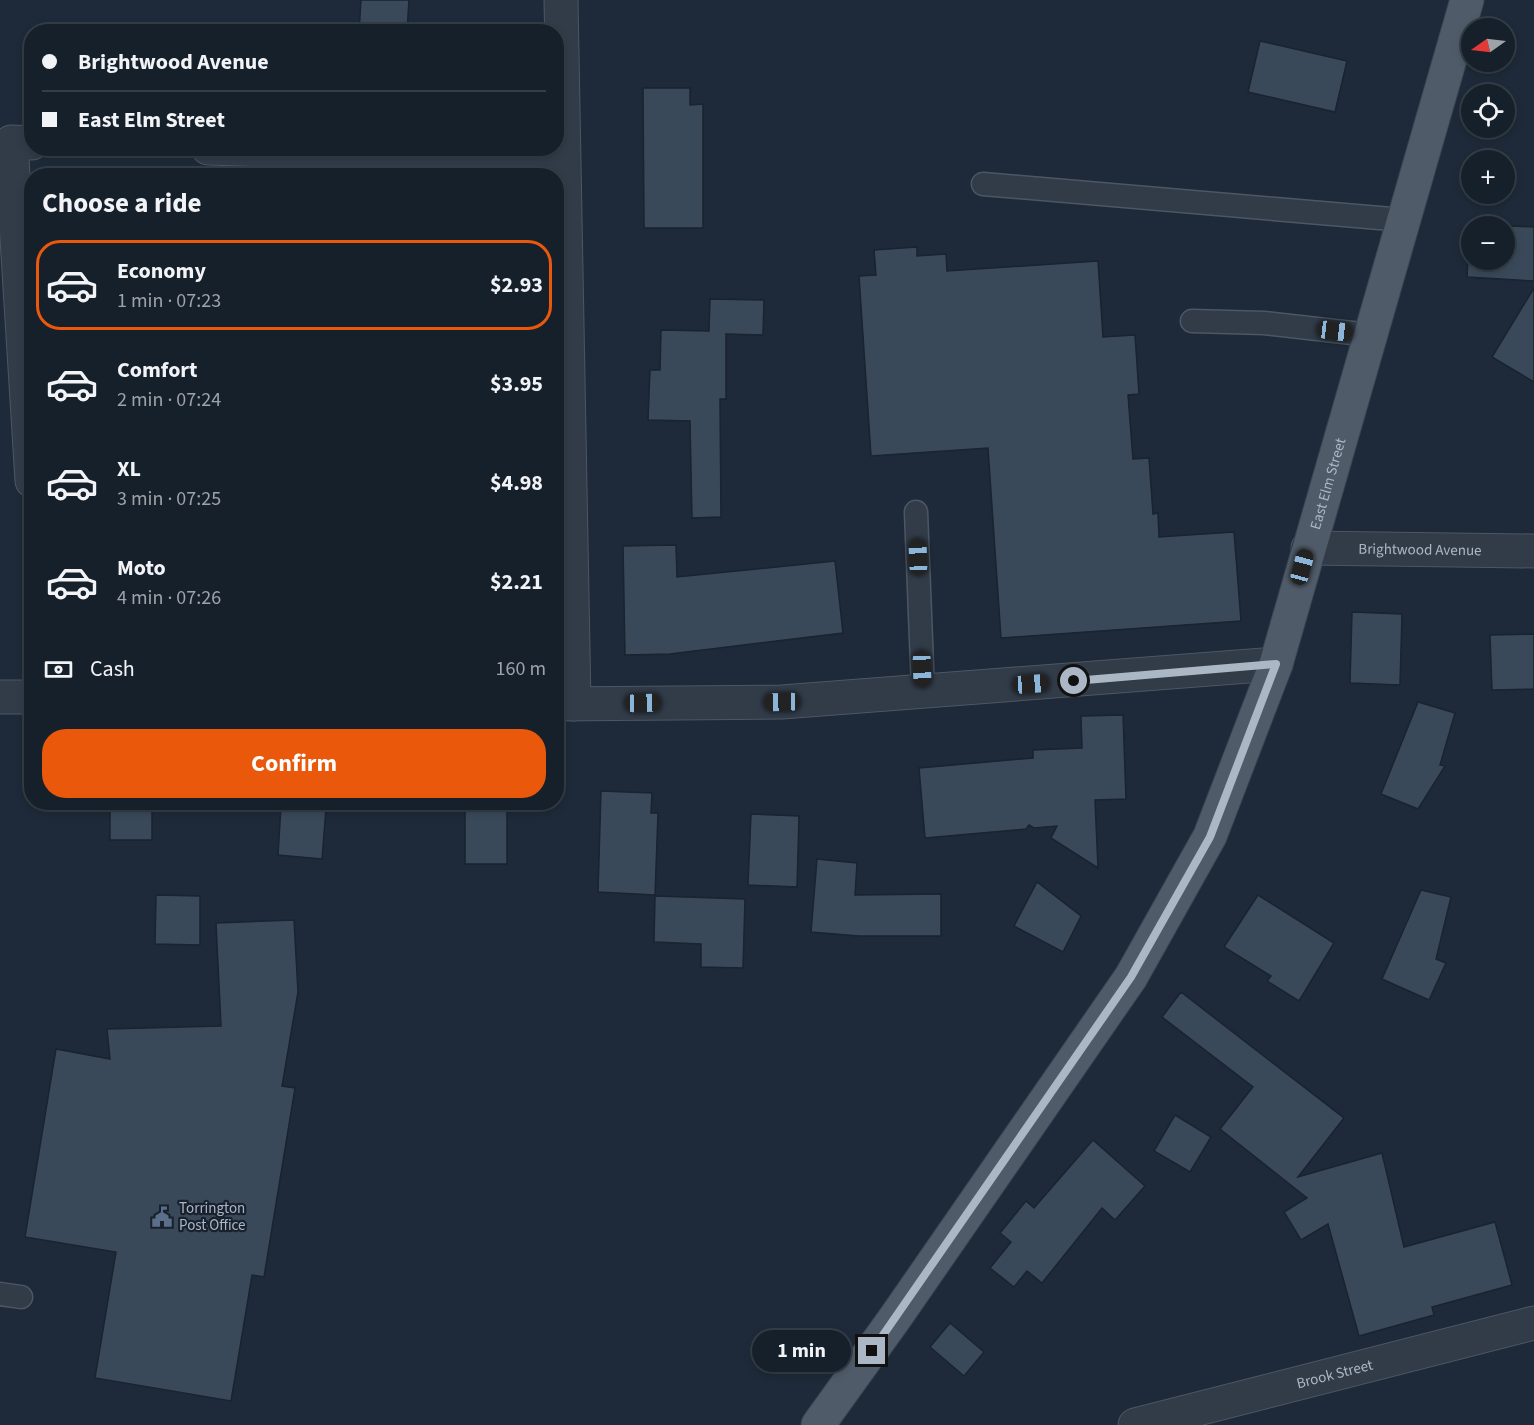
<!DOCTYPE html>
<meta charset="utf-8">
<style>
:root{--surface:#16202b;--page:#1f2833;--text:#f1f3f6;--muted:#9ea3a9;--line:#353e47;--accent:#ea580c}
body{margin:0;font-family:"Source Sans 3",sans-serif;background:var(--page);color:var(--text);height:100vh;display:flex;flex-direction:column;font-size:22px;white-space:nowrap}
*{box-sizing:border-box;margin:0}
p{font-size:20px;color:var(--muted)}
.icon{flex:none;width:33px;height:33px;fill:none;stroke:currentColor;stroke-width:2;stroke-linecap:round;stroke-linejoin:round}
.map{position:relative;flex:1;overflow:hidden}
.details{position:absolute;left:24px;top:168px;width:540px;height:642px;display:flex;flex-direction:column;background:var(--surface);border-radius:24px;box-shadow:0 3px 9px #0003,0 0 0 2px var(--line)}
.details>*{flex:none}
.banner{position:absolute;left:24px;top:24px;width:540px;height:132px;border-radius:24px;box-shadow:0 3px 9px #0003,0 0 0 2px var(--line);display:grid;align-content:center;height:132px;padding:0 18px;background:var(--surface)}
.needle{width:39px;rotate:256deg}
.fabs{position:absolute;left:1461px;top:18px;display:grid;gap:12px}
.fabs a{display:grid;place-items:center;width:54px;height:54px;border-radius:50%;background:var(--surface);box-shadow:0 3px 9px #0003,0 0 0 2px var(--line);font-size:30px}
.end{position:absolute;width:27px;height:27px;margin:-14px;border:8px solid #acb7c6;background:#111;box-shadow:0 0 0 3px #111}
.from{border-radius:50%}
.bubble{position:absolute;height:42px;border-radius:21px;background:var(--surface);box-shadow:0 3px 9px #0003,0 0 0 2px var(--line);font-size:20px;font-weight:700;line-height:42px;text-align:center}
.car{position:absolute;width:18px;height:36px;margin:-18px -9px;border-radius:8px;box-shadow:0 0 4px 2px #0007;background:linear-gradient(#222 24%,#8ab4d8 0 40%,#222 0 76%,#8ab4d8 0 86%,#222 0)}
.banner b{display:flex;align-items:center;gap:21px;height:57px;font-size:22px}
.banner b+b{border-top:2px solid var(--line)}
.banner i{width:15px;height:15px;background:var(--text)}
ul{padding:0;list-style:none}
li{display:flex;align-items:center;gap:18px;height:90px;margin:0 12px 9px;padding:0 6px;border:3px solid transparent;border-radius:24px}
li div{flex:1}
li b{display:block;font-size:22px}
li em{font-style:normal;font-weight:700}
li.selected{border-color:var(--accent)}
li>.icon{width:54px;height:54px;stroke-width:1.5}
h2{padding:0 18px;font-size:27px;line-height:72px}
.pay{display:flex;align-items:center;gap:15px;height:66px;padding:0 18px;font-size:22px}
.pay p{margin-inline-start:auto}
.primary-button{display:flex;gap:12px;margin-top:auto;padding:12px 18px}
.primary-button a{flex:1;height:69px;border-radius:24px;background:var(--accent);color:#fff;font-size:24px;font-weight:700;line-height:69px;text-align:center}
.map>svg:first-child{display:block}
.building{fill:#3a4959;stroke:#1a232f;stroke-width:1.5;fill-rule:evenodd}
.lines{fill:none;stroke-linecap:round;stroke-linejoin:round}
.service-casing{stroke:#4d5764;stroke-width:25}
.minor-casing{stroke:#4d5764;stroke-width:35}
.primary-casing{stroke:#3c4553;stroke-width:35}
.service{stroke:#323c49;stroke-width:22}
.minor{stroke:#323c49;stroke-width:33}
.primary{stroke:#505b69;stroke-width:33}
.route{stroke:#acb7c6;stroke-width:8}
.labels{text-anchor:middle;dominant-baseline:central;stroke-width:4.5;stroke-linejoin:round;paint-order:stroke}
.street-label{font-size:15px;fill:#acb7c6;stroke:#18212d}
.poi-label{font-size:15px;fill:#acb7c6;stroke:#18212d;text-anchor:start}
</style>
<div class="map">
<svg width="1534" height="1425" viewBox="0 0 1534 1425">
<rect width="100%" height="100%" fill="#1e2a39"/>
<g class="building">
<path d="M361,0H409L407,32H359Z"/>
<path d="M1260,41L1347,61L1335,112L1248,92Z"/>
<path d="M643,88H690V105L703,104V228H644Z"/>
<path d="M1470,224L1534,227V281L1467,277ZM1472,226H1504V260H1472Z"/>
<path d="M917,247V256L946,254L947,271L1098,261L1103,337L1135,335L1139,394L1128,395L1133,459L1149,458L1153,514L1158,513L1159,537L1234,532L1241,621L1001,638L988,448L871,456L859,276L876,275L874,250Z"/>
<path d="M1534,288V382L1492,357Z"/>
<path d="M710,299L764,300L763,335L726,334V399H720L721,517L692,518L690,421L648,420L650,370H660L661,330L709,331Z"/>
<path d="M676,545L677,577L835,561L843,633L670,654L625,655L623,546Z"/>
<path d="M1352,612L1402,614L1400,685L1350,683Z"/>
<path d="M1534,634V689L1492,690L1490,635Z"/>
<path d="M1418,702L1455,713L1440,765L1445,766L1418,809L1381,794Z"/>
<path d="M1123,715L1126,799L1095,800L1098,868L1051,838L1057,826L1034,828L1029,825L1026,829L925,838L919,768L1033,758V750L1082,748L1081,716Z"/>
<path d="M601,791L652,793L651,813H658L655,895L598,892Z"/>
<rect x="110" y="802" width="42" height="38"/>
<rect x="465" y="802" width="42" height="62"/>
<path d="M281,806L326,809L322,859L278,855Z"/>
<path d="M751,814L799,816L797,887L748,885Z"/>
<path d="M817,859L857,863L855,895L941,894V936H859L811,932Z"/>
<path d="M1037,882L1081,916L1063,952L1014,926Z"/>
<path d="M1421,890L1451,897L1436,959L1446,963L1429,1000L1382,979Z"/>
<path d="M156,895L200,896V945L155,944Z"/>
<path d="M1258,895L1334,943L1299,1001L1267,981L1271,976L1224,947Z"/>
<path d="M655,896L745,899L743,968L701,967V944L654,942Z"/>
<path d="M294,920L298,992L282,1086L295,1088L264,1277L252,1275L231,1401L95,1378L116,1252L25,1237L56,1049L110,1059L107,1029L221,1026L216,923Z"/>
<path d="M1181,992L1344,1118L1298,1177L1382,1153L1404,1247L1495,1222L1512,1285L1432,1307L1434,1315L1359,1336L1328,1224L1301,1240L1284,1212L1307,1198L1220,1129L1253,1087L1162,1017Z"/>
<path d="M1175,1115L1211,1137L1190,1172L1154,1151Z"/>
<path d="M1093,1140L1145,1186L1115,1220L1102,1208L1042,1283L1027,1271L1014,1287L990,1268L1011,1242L1000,1233L1026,1201L1034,1208Z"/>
<path d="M950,1323L984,1352L964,1376L930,1347Z"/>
</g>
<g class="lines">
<g class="service-casing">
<g id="service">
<path d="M983,184L1403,220"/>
<path d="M1192,321L1264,323L1370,335"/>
<path d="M916,512L923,691"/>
<path d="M0,1294L21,1297"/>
</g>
</g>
<g class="minor-casing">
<g id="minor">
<path d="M561,0L574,704"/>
<path d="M32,143L11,142L32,481"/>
<path d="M208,148L563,159"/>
<path id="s1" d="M1308,548L1534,551"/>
<path d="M0,697H32"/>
<path d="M556,704L782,702L1276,664"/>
<path id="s2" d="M1135,1425L1534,1323"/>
</g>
</g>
<g class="primary-casing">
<g id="primary">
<path id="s3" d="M818,1425L895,1318L1131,977L1210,836L1276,664L1467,0"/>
</g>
</g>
<use href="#service" class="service"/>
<use href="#minor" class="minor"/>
<use href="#primary" class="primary"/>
</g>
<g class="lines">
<path class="route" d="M872,1351L1131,977L1210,837L1276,664L1074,681"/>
</g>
<defs>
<g id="civic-bare" transform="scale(1.62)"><path d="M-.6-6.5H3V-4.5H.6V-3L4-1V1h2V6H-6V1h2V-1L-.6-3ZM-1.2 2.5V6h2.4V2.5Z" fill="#5c6f8a" stroke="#18212d" stroke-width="2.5" paint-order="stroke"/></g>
</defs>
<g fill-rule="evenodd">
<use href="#civic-bare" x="162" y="1217"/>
</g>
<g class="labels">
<g class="street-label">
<text stroke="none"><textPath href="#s3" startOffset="1080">East Elm Street</textPath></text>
<text stroke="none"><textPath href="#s1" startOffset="112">Brightwood Avenue</textPath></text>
<text stroke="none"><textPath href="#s2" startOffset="206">Brook Street</textPath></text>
</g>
<g class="poi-label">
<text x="179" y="1208">Torrington<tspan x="179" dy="17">Post Office</tspan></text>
</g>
</g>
</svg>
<div class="fabs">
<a><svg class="needle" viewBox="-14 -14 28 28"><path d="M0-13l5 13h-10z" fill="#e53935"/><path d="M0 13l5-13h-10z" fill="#9ea3a9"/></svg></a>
<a><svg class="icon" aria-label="locate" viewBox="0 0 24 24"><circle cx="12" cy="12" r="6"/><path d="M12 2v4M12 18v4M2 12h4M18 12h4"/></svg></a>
<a>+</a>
<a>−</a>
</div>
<i class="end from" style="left:1074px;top:681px"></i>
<i class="end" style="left:872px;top:1351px"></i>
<div class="bubble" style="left:752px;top:1330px;width:99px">1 min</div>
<i class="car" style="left:1335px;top:331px;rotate:97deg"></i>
<i class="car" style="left:918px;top:557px;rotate:358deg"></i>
<i class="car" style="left:1302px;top:567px;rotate:15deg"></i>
<i class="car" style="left:922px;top:669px;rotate:178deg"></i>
<i class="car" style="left:1031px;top:684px;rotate:86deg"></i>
<i class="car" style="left:782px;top:702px;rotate:269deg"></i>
<i class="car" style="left:643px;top:703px;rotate:89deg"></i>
<div class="banner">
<b><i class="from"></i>Brightwood Avenue</b>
<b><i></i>East Elm Street</b>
</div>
<section class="details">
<h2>Choose a ride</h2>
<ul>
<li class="selected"><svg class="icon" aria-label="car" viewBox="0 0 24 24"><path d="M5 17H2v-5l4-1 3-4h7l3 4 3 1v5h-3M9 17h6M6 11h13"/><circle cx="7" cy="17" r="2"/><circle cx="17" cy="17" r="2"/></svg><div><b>Economy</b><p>1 min · 07:23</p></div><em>$2.93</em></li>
<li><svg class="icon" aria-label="car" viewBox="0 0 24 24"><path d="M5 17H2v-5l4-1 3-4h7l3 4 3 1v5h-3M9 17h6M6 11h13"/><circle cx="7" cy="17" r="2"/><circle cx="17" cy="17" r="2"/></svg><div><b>Comfort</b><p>2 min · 07:24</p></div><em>$3.95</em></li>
<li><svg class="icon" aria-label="car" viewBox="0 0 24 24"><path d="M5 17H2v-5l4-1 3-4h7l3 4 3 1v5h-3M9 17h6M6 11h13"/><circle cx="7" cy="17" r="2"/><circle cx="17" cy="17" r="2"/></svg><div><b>XL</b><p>3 min · 07:25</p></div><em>$4.98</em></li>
<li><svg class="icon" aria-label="car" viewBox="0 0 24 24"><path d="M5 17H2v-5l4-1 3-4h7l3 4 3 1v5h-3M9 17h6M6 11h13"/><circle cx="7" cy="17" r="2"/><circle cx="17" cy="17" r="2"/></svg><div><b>Moto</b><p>4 min · 07:26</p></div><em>$2.21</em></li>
</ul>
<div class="pay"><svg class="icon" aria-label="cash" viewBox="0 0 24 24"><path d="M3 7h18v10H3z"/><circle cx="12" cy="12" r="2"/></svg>Cash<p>160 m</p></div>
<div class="primary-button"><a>Confirm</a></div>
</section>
</div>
